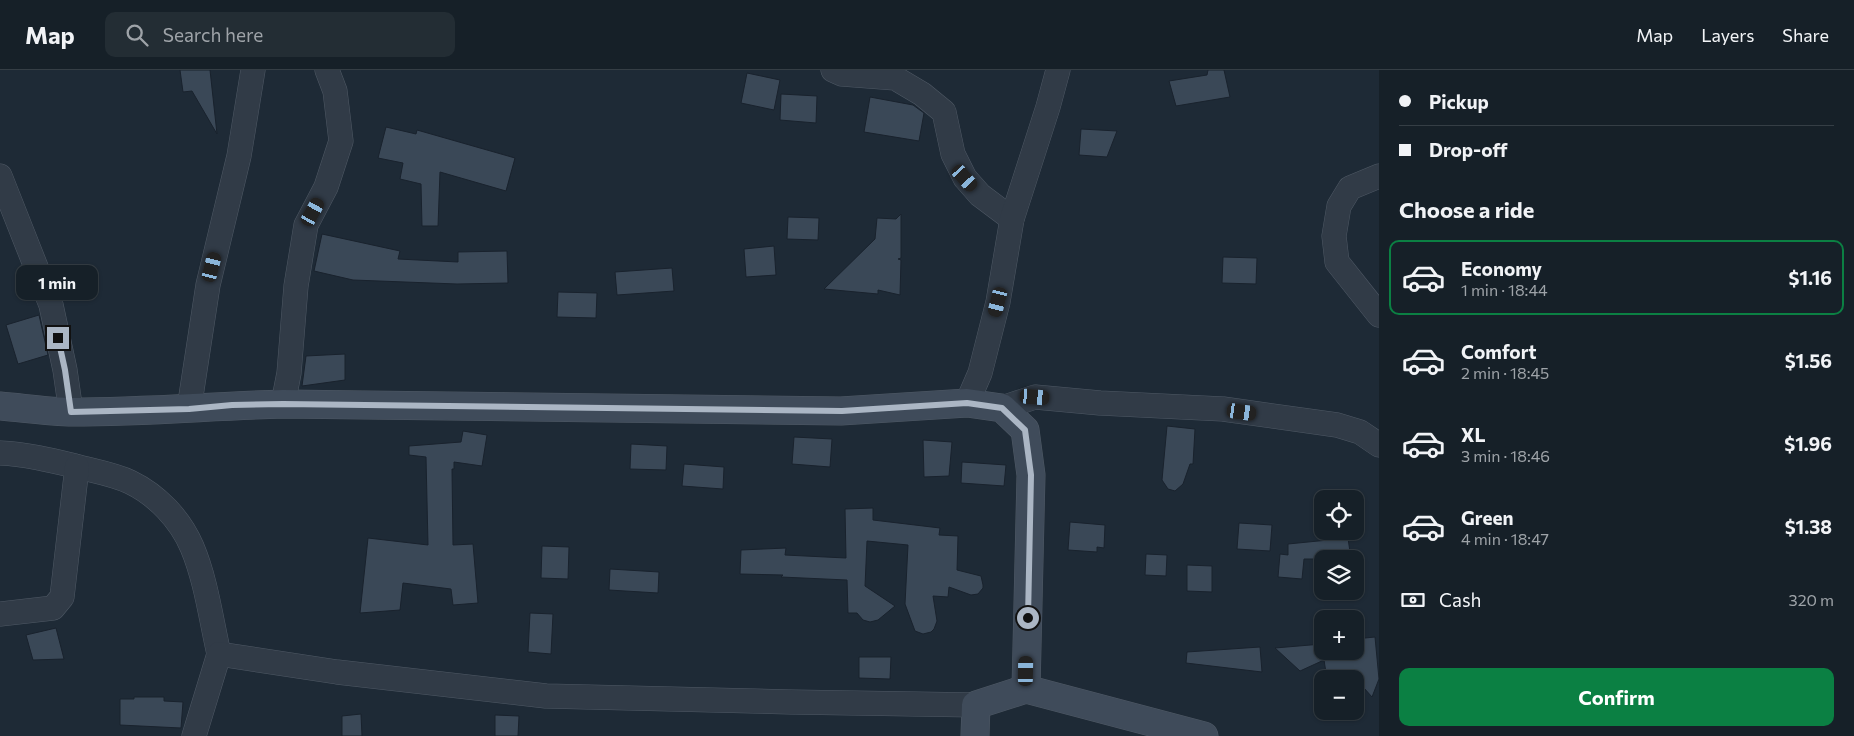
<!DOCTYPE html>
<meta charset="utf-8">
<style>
:root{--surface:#162028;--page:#232d34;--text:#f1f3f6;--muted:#9ea3a8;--line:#353e45;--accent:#0b8043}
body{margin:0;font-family:Commissioner,sans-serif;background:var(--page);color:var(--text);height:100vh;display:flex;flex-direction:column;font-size:19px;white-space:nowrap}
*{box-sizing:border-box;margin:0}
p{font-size:16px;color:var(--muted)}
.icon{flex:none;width:28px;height:28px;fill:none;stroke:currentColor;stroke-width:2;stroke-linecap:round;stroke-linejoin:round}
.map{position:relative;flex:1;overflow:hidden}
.sheet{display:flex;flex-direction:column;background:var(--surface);width:475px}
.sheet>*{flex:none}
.banner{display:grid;align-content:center;height:110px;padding:0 20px;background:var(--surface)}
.fabs{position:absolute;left:1314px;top:420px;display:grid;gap:10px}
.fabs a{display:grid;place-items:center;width:50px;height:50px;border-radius:10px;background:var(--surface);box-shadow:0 1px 4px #0004,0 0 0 1px var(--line);font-size:25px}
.end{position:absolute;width:22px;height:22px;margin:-11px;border:6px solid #abb6c4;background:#111;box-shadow:0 0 0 2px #111}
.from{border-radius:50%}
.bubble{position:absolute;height:35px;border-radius:10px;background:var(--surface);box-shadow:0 1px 4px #0004,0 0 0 1px var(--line);font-size:16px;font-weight:700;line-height:35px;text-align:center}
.car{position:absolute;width:15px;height:30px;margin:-15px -8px;border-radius:6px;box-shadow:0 0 4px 1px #0007;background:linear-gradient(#222 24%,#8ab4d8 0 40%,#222 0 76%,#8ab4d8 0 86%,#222 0)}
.banner b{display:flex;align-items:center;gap:18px;height:48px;font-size:19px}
.banner b+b{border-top:1px solid var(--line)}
.banner i{width:12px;height:12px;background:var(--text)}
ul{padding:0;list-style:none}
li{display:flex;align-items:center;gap:15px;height:75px;margin:0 10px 8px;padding:0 10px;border:2px solid transparent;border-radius:10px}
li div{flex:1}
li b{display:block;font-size:19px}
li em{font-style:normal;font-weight:700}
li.active{border-color:var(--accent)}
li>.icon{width:45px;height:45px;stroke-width:1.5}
h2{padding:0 20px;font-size:22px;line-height:60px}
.pay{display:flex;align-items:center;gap:12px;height:55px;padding:0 20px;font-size:19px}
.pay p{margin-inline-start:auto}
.button{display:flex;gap:10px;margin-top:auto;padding:10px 20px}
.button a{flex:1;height:58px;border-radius:10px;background:var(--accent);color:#fff;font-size:20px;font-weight:700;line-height:58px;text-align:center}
header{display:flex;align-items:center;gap:30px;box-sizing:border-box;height:70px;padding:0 25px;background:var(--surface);border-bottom:1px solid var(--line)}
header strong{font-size:24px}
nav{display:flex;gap:28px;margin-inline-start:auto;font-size:18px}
.search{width:350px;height:45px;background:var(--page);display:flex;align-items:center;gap:12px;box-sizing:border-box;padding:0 18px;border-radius:10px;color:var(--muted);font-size:19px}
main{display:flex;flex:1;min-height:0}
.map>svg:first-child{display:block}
.building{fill:#3a4857;stroke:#19222d}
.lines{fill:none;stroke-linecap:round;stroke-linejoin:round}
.street-casing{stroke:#4f5965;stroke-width:25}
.secondary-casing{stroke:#4f5965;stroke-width:29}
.street{stroke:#313b47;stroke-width:24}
.secondary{stroke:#3f4b5a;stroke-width:28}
.route{stroke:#abb6c4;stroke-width:6}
</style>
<header>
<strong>Map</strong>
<div class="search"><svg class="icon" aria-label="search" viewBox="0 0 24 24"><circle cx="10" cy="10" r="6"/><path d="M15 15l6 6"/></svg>Search here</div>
<nav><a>Map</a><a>Layers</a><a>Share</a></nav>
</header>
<main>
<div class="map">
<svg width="1379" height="666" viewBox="0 0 1379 666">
<rect width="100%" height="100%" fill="#1e2a36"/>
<g class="building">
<path d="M180,0H210L217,64L192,21L183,22Z"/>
<path d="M1208,0H1224L1230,27L1176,36L1169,11L1207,5Z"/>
<path d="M747,3L780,10L774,40L741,33Z"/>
<path d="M781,24L817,26L816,53L780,50Z"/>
<path d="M870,27L913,35L924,43L919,71L864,62Z"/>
<path d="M386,57L416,64L417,60L515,88L506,121L440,102L438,156H422L421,114L400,109L403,93L378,88Z"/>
<path d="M1081,59L1117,61L1107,87L1079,85Z"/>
<path d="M901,144V188L898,189L901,190L900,225L878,220V224L824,219L875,169L877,148L896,149Z"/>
<path d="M788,147L819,148L818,170L787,169Z"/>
<path d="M322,164L400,181L398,189L458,192V182L507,181L508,213L457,214L353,210L314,201Z"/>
<path d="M774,176L776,205L746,207L744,179Z"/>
<path d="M1223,187L1257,188L1256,214L1222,213Z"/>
<path d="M672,198L674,221L617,225L615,202Z"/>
<path d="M558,222L597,223L596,248L557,247Z"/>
<path d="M39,245L48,285L18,294L6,255Z"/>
<path d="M345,284V310L302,316L306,286Z"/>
<path d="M1167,356L1195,359L1193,394H1190L1183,414L1175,421L1168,419L1162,410Z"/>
<path d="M463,361L487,365L482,396L454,392V399H452L453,475L473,474L478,533L453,535L451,519L403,513L400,540L360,543L368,468L428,475L426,387L409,385V376L461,372Z"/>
<path d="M794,367L832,369L830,397L792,394Z"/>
<path d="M923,370L952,372L949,406L924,407Z"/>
<path d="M631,374L667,376L666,400L630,399Z"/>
<path d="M962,392L1006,395L1004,416L961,413Z"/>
<path d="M684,394L724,397L723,419L682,416Z"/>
<path d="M873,438V450L940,458L939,465L958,466L957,500L981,506L983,515V518L978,524L971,525L949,517L948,527L933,526L937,551L934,559L931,562L923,564L915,561L905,534L908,475L867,471L865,516L895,536L878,550L870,552L863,550L857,543H848L847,510L781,507L783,505L740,504L741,480L786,478L785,485L846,488L845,439Z"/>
<path d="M1070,452L1105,455L1104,478L1097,477V482L1068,480Z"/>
<path d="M1239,453L1272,455L1270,481L1237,479Z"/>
<path d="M1348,468L1351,489H1304L1302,509L1278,507L1280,484L1288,485V474Z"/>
<path d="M542,476L569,477L568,509L541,508Z"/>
<path d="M1146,484L1167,485L1166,506L1145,505Z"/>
<path d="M1187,495L1212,496V522L1187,521Z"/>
<path d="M610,499L659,502L658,523L609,520Z"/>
<path d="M530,543L553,544L551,584L528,582Z"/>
<path d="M56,558L64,589L33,590L26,565Z"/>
<path d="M1375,567L1379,609L1372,627L1356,609H1327L1324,590L1300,601L1275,578L1322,574V581H1355V569Z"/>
<path d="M1260,577L1262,602L1186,593L1187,582Z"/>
<path d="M859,587H891L890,609L859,608Z"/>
<path d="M134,627H164V631L183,632L181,658L120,655V629H134Z"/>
<path d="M361,644L362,666H342V646Z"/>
<path d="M495,645L519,646L518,666H495Z"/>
</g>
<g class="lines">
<g class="street-casing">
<g id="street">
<path d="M833,0L842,4L895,8L922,24L944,42L953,84L965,108L980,125L1012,149"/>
<path d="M0,106L51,235L65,300L71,342"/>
<path d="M1379,106L1350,118L1339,136L1334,166L1337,192L1379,245"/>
<path d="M967,333L980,303L998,232L1012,149L1048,37L1058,0"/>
<path d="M283,334L289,303L296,216L306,155L326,117L341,71L335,21L327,0"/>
<path d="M1002,338L1035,327L1100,333L1223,339L1337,355L1360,362L1379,375"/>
<path d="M189,339L208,215L239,86L253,0"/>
<path d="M0,383C25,384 50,390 75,396C93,401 113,404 130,412C157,425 180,449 192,477C206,510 211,549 219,584"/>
<path d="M0,544L53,538L62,527L77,397"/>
<path d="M194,666L219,584L337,602L546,626L791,632L976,635"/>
</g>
</g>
<g class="secondary-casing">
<g id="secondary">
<path d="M0,336C24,338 49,342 73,342C143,342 213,336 283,334L841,341L967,333L1002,338L1025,360L1031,405L1026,619"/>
<path d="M975,666L976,635L1026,619L1204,666"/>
</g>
</g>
<use href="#street" class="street"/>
<use href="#secondary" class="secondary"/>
</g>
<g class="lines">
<path class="route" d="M58,268L65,300L71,342L189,339L232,335L283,334L842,341L967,333L1002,338L1025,360L1031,405L1028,548"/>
</g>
</svg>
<div class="fabs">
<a><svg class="icon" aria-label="locate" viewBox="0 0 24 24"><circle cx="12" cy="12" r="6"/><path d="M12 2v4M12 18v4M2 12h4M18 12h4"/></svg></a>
<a><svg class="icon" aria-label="layers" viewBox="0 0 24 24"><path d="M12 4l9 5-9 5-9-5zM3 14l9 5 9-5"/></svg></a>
<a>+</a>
<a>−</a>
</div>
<i class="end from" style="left:1028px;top:548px"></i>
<i class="end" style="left:58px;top:268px"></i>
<div class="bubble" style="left:16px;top:195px;width:82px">1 min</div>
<i class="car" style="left:965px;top:108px;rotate:138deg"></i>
<i class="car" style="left:313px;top:142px;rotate:29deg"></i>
<i class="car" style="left:212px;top:197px;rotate:14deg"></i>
<i class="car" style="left:998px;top:232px;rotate:194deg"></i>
<i class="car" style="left:1035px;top:327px;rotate:95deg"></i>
<i class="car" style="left:1242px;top:342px;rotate:98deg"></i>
<i class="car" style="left:1026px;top:601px;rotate:1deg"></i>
</div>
<section class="sheet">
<div class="banner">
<b><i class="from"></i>Pickup</b>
<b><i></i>Drop-off</b>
</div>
<h2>Choose a ride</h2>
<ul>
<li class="active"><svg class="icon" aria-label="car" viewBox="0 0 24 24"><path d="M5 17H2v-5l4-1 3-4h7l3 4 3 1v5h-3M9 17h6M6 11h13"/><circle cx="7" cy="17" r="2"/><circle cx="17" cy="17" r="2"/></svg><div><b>Economy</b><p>1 min · 18:44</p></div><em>$1.16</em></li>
<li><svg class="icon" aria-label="car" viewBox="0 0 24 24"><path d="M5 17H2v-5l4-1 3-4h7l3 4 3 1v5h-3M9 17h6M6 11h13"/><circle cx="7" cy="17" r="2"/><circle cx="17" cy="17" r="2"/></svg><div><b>Comfort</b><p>2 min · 18:45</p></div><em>$1.56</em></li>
<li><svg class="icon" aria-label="car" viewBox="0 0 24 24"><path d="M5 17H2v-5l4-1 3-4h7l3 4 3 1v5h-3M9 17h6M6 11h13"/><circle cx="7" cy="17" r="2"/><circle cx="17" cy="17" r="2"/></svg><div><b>XL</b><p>3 min · 18:46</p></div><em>$1.96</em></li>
<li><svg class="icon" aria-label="car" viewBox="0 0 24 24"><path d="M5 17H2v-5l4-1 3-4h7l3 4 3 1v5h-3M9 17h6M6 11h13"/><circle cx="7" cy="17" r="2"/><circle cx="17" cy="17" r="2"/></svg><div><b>Green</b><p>4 min · 18:47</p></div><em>$1.38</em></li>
</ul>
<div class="pay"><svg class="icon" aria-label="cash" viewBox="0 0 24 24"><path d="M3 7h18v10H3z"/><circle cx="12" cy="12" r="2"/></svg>Cash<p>320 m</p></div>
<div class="button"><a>Confirm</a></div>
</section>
</main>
